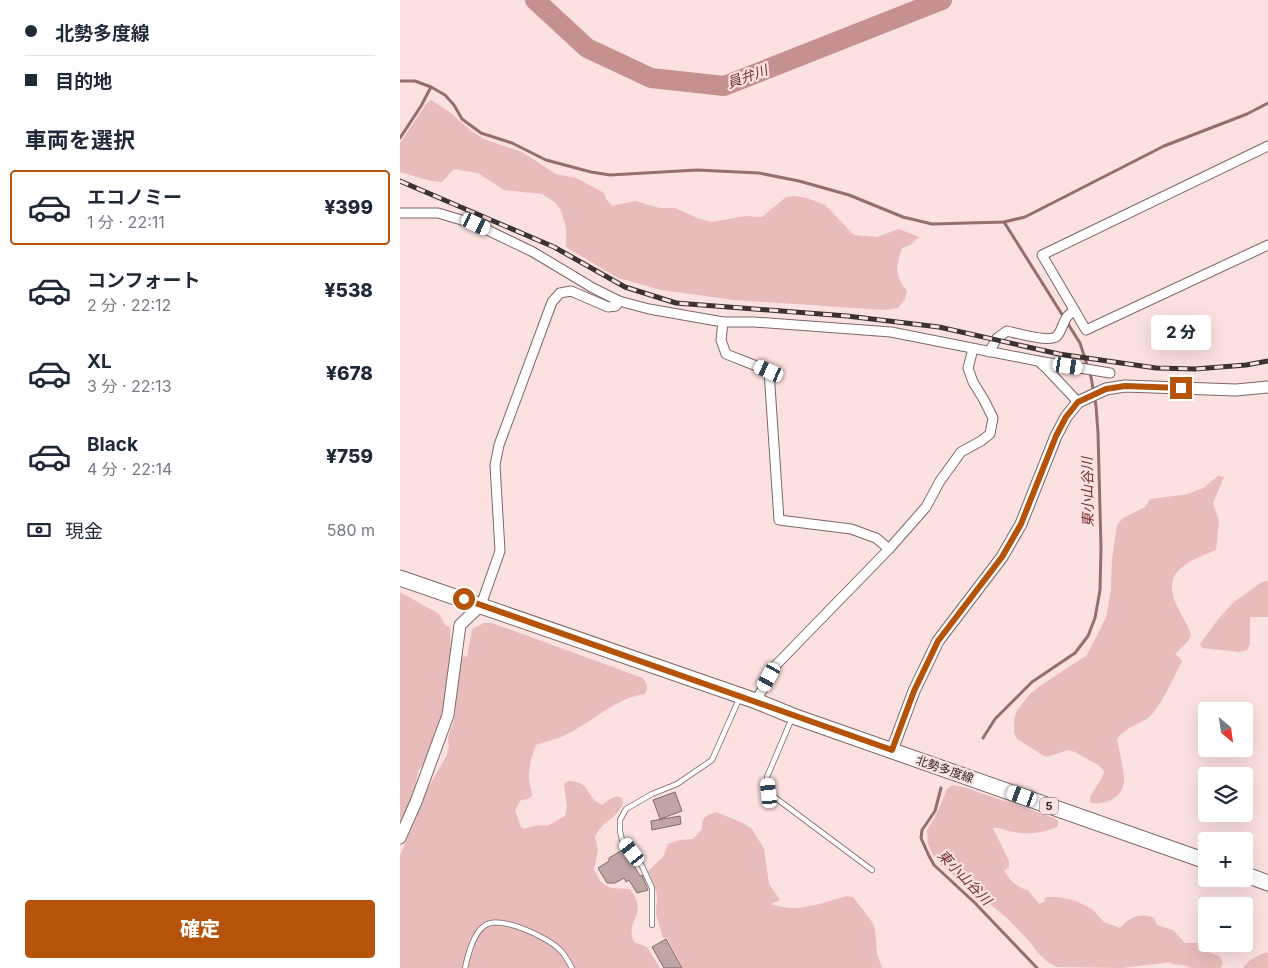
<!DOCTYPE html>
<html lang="ja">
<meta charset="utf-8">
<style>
:root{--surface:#fff;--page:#f2f2f3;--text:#1f2937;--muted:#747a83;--line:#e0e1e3;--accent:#b45309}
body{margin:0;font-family:Inter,"Noto Sans JP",sans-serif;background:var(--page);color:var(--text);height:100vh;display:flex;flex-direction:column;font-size:19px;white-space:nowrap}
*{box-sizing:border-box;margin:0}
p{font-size:16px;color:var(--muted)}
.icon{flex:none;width:28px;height:28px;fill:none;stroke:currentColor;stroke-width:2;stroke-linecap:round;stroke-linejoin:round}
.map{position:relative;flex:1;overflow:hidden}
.side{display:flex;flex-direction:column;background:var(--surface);width:400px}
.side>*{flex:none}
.guide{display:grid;align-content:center;height:110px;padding:0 25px;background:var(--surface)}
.needle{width:32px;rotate:151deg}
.tools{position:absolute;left:798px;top:702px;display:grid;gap:10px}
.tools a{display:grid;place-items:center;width:55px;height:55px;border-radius:5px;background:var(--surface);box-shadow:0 5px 20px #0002;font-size:25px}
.end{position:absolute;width:22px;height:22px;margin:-11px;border:6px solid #b45309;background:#fff;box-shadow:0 0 0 2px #fff}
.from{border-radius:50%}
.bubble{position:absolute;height:35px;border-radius:5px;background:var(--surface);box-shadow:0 5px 20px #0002;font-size:16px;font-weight:800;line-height:35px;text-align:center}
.car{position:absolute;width:15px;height:30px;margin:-15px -8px;border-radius:6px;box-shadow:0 0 4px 1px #0007;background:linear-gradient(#fff 24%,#345 0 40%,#fff 0 76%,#345 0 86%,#fff 0)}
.guide b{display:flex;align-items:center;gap:18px;height:48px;font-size:19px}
.guide b+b{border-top:1px solid var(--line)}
.guide i{width:12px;height:12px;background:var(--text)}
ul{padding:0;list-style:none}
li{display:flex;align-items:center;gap:15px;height:75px;margin:0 10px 8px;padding:0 15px;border:2px solid transparent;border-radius:5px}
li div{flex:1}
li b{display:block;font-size:19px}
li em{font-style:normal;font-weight:800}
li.current{border-color:var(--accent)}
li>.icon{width:45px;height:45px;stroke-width:1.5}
h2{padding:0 25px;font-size:22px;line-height:60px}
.pay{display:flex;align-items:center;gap:12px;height:55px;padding:0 25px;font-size:19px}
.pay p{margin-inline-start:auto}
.action{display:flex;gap:10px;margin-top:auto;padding:10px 25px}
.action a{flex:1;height:58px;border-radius:5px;background:var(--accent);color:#fff;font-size:20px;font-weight:800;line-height:58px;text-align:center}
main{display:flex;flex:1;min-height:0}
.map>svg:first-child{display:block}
.green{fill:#e8bcba}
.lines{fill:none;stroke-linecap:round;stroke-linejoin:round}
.stream{stroke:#966e6c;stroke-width:3}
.river{stroke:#c5918e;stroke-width:20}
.building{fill:#bfa6a4;stroke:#816a68}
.service-casing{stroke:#7d6765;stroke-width:6}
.minor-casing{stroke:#7d6765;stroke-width:11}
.tertiary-casing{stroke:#7d6765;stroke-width:13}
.primary-casing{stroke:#7d6765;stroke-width:17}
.service{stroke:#fff;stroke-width:4.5}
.minor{stroke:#fff;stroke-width:9}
.tertiary{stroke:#fff;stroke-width:11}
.primary{stroke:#fff;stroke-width:15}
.rail-casing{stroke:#3d3232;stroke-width:5}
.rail{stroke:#fbe1df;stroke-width:3;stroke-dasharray:9;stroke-linecap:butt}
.route{stroke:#b45309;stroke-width:6}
.labels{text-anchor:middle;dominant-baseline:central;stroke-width:4.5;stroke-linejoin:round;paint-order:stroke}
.shield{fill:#fbe1df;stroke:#675858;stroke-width:1}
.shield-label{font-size:11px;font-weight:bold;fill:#281e1e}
.street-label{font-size:12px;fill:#281e1e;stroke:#fbe1df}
.water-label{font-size:14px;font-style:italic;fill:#702e2e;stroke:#fbe1df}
</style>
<main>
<section class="side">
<div class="guide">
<b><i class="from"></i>北勢多度線</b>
<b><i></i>目的地</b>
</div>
<h2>車両を選択</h2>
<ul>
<li class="current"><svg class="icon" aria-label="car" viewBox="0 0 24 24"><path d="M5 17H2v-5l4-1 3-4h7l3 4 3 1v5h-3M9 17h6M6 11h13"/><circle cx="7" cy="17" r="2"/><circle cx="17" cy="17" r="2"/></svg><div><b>エコノミー</b><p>1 分 · 22:11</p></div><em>¥399</em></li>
<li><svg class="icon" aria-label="car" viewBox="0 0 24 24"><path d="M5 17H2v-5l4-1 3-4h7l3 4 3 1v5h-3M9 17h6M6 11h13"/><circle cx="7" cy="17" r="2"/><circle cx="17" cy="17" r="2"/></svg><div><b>コンフォート</b><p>2 分 · 22:12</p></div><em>¥538</em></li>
<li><svg class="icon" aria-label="car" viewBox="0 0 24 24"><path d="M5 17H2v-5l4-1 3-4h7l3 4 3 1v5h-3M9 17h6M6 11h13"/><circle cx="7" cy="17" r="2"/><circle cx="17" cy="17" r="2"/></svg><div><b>XL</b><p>3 分 · 22:13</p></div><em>¥678</em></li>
<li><svg class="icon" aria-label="car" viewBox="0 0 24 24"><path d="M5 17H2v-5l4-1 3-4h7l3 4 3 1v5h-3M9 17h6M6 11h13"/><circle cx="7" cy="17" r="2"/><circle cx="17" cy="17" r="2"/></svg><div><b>Black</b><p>4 分 · 22:14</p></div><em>¥759</em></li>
</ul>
<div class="pay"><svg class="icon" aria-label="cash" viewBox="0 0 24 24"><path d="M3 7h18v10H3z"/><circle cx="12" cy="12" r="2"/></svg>現金<p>580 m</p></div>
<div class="action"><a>確定</a></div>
</section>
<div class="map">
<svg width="868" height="968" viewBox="0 0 868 968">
<rect width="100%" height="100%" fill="#fbe1df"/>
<g class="green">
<path d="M31,100L51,113L71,131L84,139L122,152L156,174L176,178L204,193L206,199L212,206L235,201L260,208H275L300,219L312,222L345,216L362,217L386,197L394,196L407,198L425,205L454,235L477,237L499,229L519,237L510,245L502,248C496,267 494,274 507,291L505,299L498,308L484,310L334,300L261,290L218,278L166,247V228L161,211L156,203L142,194L104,190L78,173L54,169L42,182L31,181L0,172V143L26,104Z"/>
<path d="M818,476L824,477L813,503L819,521L816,550C785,563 759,572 779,610C783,619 789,626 791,635L788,641L775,654L781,659L782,662C774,676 760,709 748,718C739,724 721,730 717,740C719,748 725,775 724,782C722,798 706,805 691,803L690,797L703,776L704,771L698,765L675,752L668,750L650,756H644L617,739L614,732V720L617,710L630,694L640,686L687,655L706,618L711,590L712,559L717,525L723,518L745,507L750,499L788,494L803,488Z"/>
<path d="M868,581V617H850V644L847,650L840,652L802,648L800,644L819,618L834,602L862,582Z"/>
<path d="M0,592L39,614L46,626L50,627L51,663L43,714L28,758L18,771L13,799L0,825Z"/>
<path d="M84,623H92L243,678C248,684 248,687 245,694C213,699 196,720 169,733C159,739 147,741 136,745C132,756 128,769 129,781C130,787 132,789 132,796L128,799L121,800L115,810L121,827L124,829L138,825L147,826L165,816L167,808L164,784L168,781C193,782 183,795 202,805L210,799L217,796L222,798L223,803C216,821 203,819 195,837L198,850L194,869L200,881L205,885L211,888L230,889C250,916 224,918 234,942L247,947L260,968H0V855L14,824L25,793L47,755L49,746L48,738L54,720L61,659L64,656L67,657L72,629Z"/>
<path d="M553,785L566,788L654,818L658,821V826C644,834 625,835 609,831C603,830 600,827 593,828L609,861V867L604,871C610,880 617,888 628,890L639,904L644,902L646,897H658L676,901L692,909L704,922L720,928C730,917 740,912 754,918L757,925L773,930L785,943H799L808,952L819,956L823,962L821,968H791L783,965L772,964L771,962L722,968L657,967L649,963L638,953L629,941L607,918L541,865L533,855L528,844L527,830L537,813L547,789Z"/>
<path d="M316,812L343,823L352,829L364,849L369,884L380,900L371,904C398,914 420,903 447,896L453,897L472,922L475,929L477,954L482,968H283L267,938H263L256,914L257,894L248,871L263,857L268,844L279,840L293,839L302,829C302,817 305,816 316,812Z"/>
<path d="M866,952L868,953V968H843C849,959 857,956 866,952Z"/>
</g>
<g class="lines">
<g class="stream">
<path d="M0,81H15L31,87L45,95L54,105L62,119L81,133L112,143L146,160L191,172L210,175L297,170L359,173L399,181L449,195L503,217L532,224L604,222L625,217L764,146L847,114L868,103"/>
<path d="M0,138L21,106L31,87"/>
<path d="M583,738L595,719L632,682L675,653L688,636L695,618L700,590L701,548L698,433L696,406L691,377L680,343L604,222"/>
<path d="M541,788L535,811L522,830L521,838L529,856L534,865L575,903L637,968"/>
</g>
<path class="river" d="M135,0L187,48L251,78L324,86L542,0"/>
</g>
<g class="building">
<path d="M275,792L282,811L260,819L253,800Z"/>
<path d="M280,816L281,824L252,830L251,821Z"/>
<path d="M224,849L240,876L242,875L248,890L237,893L229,880L226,882L224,878L215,883H207L198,868L209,861V858Z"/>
<path d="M266,939L282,968H264L252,947Z"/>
</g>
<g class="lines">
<g class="service-casing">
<g id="service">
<path d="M392,718L367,777L369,793L472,870"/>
<path d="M252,925V888L242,866L222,840L220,831V820L226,809L252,794L277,784L312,760L340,697"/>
<path d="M65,968C68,955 73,934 84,926C99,914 147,937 159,949C165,954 168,961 172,968"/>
</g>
</g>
<g class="minor-casing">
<g id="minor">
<path d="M868,146L642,255L686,330L868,245"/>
<path d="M0,213H38L75,224L133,252L193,288L219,301L249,309L323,322H354L491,332L638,361L647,369L678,402"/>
<path d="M323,322L321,340L326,354L369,371L379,520L451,529L476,538L489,549"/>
<path d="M589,352L597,338L607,331C616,333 650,343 657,336C664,328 663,315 675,311"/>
<path d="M638,361L710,373"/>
<path d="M81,605L100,551L95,465L99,445L152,302L160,293L171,291L208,307L216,306L219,301"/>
<path d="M356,701L376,665L489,549L526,507L540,481L561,452L581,441L590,434L593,418L584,400L573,382L568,368L573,349"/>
</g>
</g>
<g class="tertiary-casing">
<g id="tertiary">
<path d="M492,750L514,691L538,641L602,557L621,524L656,436L666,417L678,402L706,389L725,386L836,390L868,387"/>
<path d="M0,838L16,802L48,715L60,625L81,605"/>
</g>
</g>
<g class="primary-casing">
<g id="primary">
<path d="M0,578L356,701L393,716L806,861"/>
<path d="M844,874L868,883"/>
</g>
</g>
<use href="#service" class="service"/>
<use href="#minor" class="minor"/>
<use href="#tertiary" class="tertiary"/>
<use href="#primary" class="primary"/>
<g class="rail-casing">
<path id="rail" d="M0,181L154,247L225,287L276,303L447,316L539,327L659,354L756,368L795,369L846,365L868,361"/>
</g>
<use href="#rail" class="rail"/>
</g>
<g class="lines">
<path class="route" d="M64,599L492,750L514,691L538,641L602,557L621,524L656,436L666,417L678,402L706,389L725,386L781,388"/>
</g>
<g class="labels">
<rect class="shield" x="640" y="797.5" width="18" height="17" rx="4"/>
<g class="shield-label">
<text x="649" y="806">5</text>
</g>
<g class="street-label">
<text transform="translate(545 769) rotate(19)">北勢多度線</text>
</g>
<g class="water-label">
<text transform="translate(347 76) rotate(-20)">員弁川</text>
<text transform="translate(687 492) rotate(-91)">東小山谷川</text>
<text transform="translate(565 877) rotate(46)">東小山谷川</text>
</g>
</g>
</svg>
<div class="tools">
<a><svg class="needle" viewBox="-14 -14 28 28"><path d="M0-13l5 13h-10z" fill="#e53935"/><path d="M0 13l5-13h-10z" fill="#747a83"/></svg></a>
<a><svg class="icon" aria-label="layers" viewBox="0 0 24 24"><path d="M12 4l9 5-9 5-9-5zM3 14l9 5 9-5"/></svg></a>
<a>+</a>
<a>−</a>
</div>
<i class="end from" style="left:64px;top:599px"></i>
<i class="end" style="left:781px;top:388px"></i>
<div class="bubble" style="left:751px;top:315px;width:60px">2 分</div>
<i class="car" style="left:76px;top:224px;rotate:116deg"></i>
<i class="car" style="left:668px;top:366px;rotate:99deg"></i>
<i class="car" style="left:369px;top:371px;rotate:294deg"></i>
<i class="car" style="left:369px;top:677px;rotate:209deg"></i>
<i class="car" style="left:369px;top:793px;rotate:354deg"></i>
<i class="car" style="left:622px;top:796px;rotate:290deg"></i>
<i class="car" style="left:232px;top:852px;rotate:323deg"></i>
</div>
</main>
